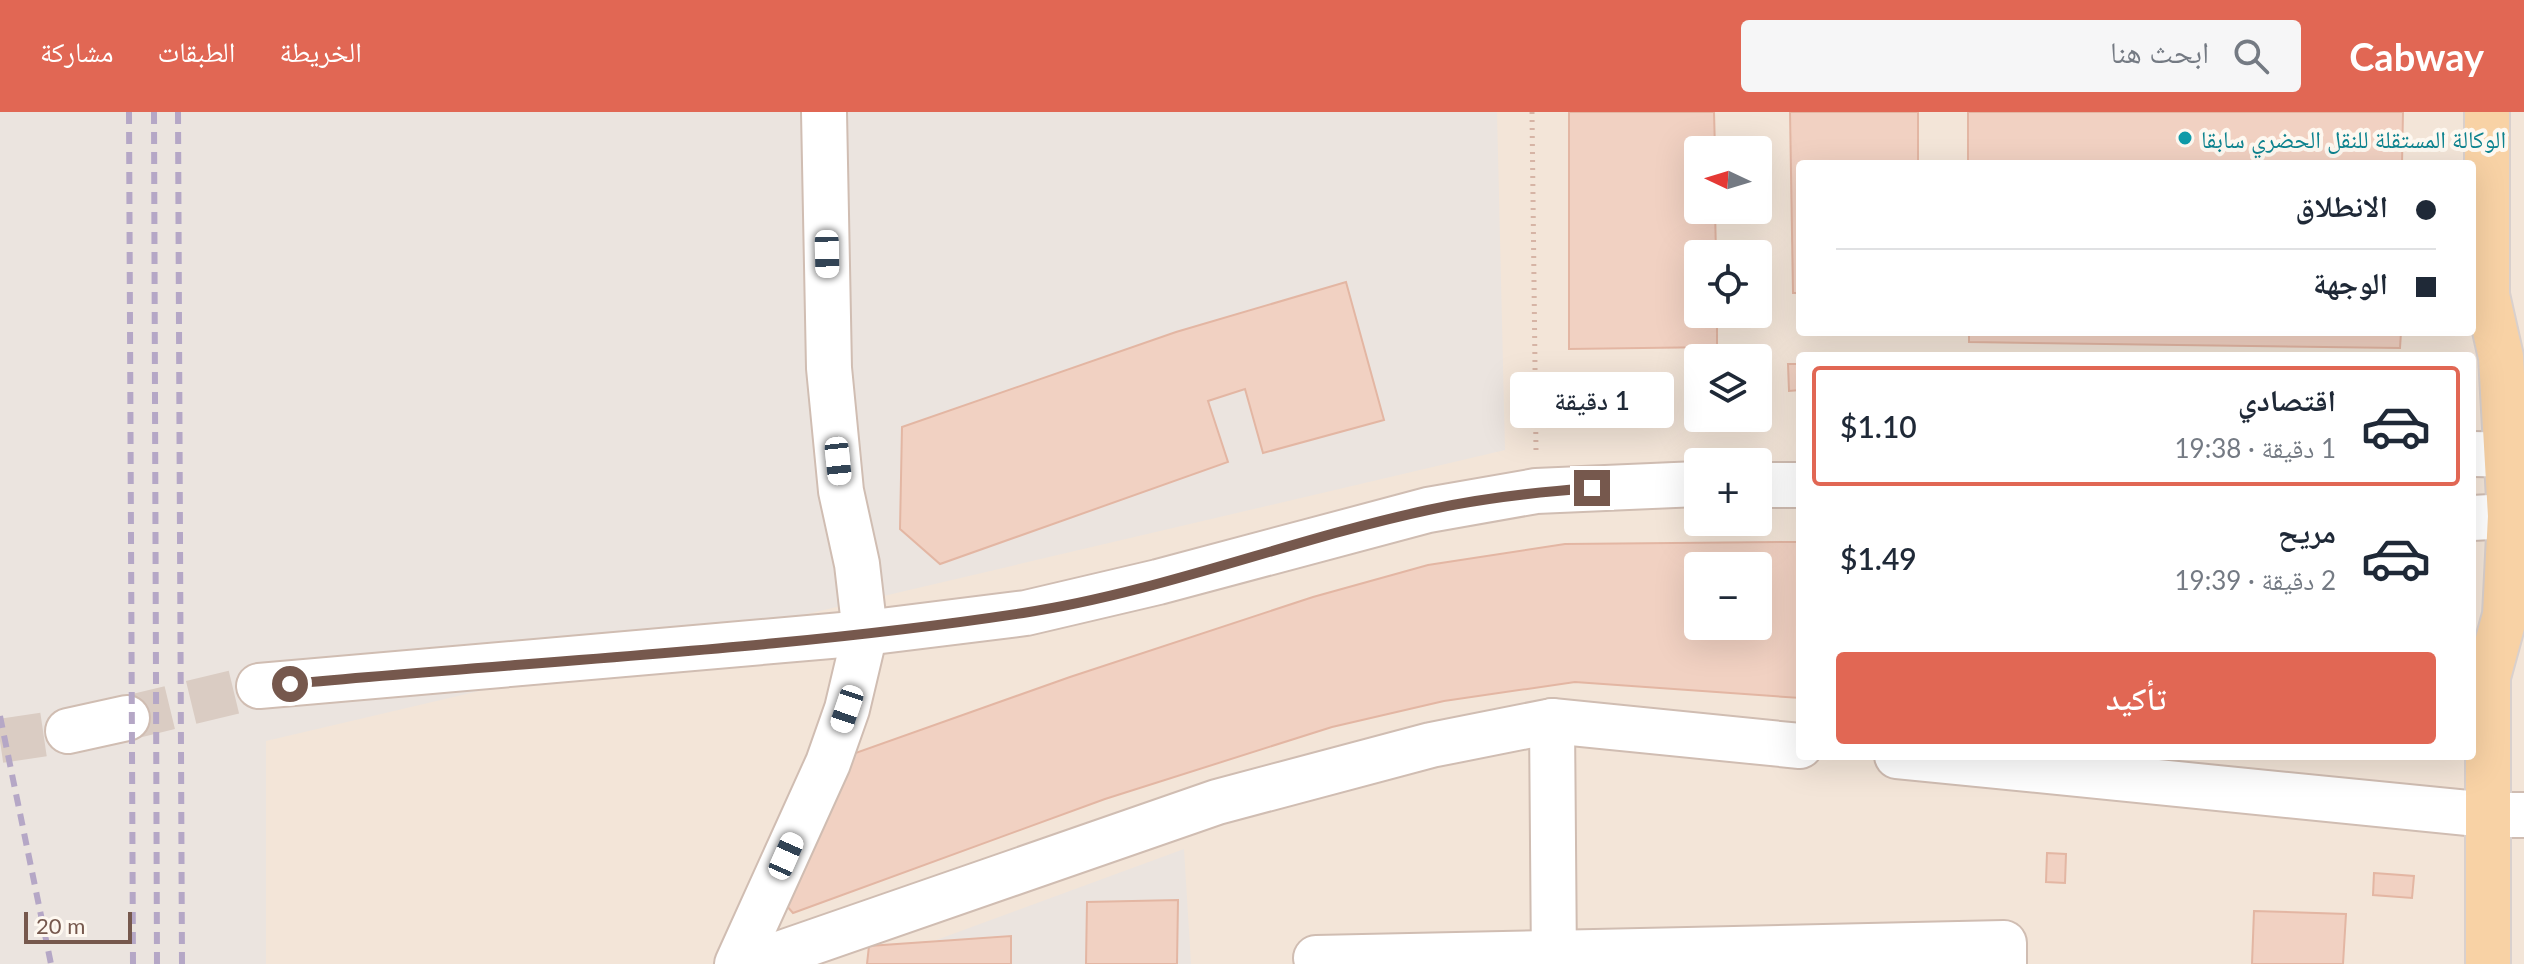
<!DOCTYPE html>
<html lang="ar">
<meta charset="utf-8">
<style>
:root{--surface:#fff;--page:#f6f6f7;--text:#1f2937;--muted:#747a83;--line:#e0e1e3;--accent:#e16754}
body{margin:0;font-family:Lato,"Noto Naskh Arabic",sans-serif;background:var(--page);color:var(--text);direction:rtl;height:100vh;display:flex;flex-direction:column;font-size:30px;white-space:nowrap}
*{box-sizing:border-box;margin:0}
p{font-size:26px;color:var(--muted)}
.icon{flex:none;width:44px;height:44px;fill:none;stroke:currentColor;stroke-width:2;stroke-linecap:round;stroke-linejoin:round}
.map{position:relative;flex:1;overflow:hidden;direction:ltr}
.sheet{position:absolute;left:1796px;top:240px;width:680px;height:408px;display:flex;flex-direction:column;background:var(--surface);border-radius:8px;box-shadow:0 8px 32px #0002;direction:rtl}
.sheet>*{flex:none}
.guide{position:absolute;left:1796px;top:48px;width:680px;height:176px;border-radius:8px;box-shadow:0 8px 32px #0002;direction:rtl;display:grid;align-content:center;height:176px;padding:0 40px;background:var(--surface)}
.needle{width:52px;rotate:274deg}
.fabs{position:absolute;left:1684px;top:24px;display:grid;gap:16px}
.fabs a{display:grid;place-items:center;width:88px;height:88px;border-radius:8px;background:var(--surface);box-shadow:0 8px 32px #0002;font-size:40px}
.scale{position:absolute;left:24px;bottom:20px;width:108px;box-sizing:border-box;padding-left:8px;border:4px solid #76584d;border-top:0;font-size:22px;line-height:28px;white-space:nowrap;color:#76584d;-webkit-text-stroke:6px #fef8f0;paint-order:stroke}
.end{position:absolute;width:36px;height:36px;margin:-18px;border:10px solid #76584d;background:#fff;box-shadow:0 0 0 4px #fff}
.from{border-radius:50%}
.bubble{position:absolute;height:56px;border-radius:8px;background:var(--surface);box-shadow:0 8px 32px #0002;font-size:26px;font-weight:600;line-height:56px;text-align:center;direction:rtl}
.car{position:absolute;width:24px;height:48px;margin:-24px -12px;border-radius:10px;box-shadow:0 0 6px 2px #0007;background:linear-gradient(#fff 24%,#345 0 40%,#fff 0 76%,#345 0 86%,#fff 0)}
.guide b{display:flex;align-items:center;gap:28px;height:76px;font-size:30px}
.guide b+b{border-top:2px solid var(--line)}
.guide i{width:20px;height:20px;background:var(--text)}
ul{padding:14px 0 0;list-style:none}
li{display:flex;align-items:center;gap:24px;height:120px;margin:0 16px 12px;padding:0 24px;border:4px solid transparent;border-radius:8px}
li div{flex:1}
li b{display:block;font-size:30px}
li em{font-style:normal;font-weight:600}
li.selected{border-color:var(--accent)}
li>.icon{width:72px;height:72px;stroke-width:1.5}
.action{display:flex;gap:16px;margin-top:auto;padding:16px 40px}
.action a{flex:1;height:92px;border-radius:8px;background:var(--accent);color:#fff;font-size:32px;font-weight:600;line-height:92px;text-align:center}
header{display:flex;align-items:center;gap:48px;box-sizing:border-box;height:112px;padding:0 40px;background:var(--accent);color:#fff}
header strong{font-size:38px}
nav{display:flex;gap:44px;margin-inline-start:auto;font-size:28px}
.search{width:560px;height:72px;background:var(--page);display:flex;align-items:center;gap:20px;box-sizing:border-box;padding:0 28px;border-radius:8px;color:var(--muted);font-size:30px}
.map>svg:first-child{display:block}
.residential{fill:#f3e5d8;fill-rule:evenodd}
.industrial{fill:#ebe4df}
.building{fill:#f1d1c2;stroke:#e3b6a3;stroke-width:2;fill-rule:evenodd}
.lines{fill:none;stroke-linecap:round;stroke-linejoin:round}
.minor-tunnel{stroke:#daccc3;stroke-width:44;stroke-dasharray:44 22;stroke-linecap:butt}
.minor-casing{stroke:#d0bdb2;stroke-width:48}
.major-casing{stroke:#d9d0cd;stroke-width:48}
.path{stroke:#d6b4a5;stroke-width:5;stroke-dasharray:2 6;stroke-linecap:butt}
.minor{stroke:#fff;stroke-width:44}
.major{stroke:#f8d2a5;stroke-width:44}
.rail{stroke:#b5a7c6;stroke-width:6;stroke-dasharray:12 8;stroke-linecap:butt}
.route{stroke:#76584d;stroke-width:10}
.culture-dot{fill:#0f9aa8;stroke:#fef8f0;stroke-width:3}
.labels{text-anchor:middle;dominant-baseline:central;stroke-width:8;stroke-linejoin:round;paint-order:stroke}
.culture-label{font-size:24px;fill:#0d838f;stroke:#fef8f0;text-anchor:start}
</style>
<header>
<strong>Cabway</strong>
<div class="search"><svg class="icon" aria-label="search" viewBox="0 0 24 24"><circle cx="10" cy="10" r="6"/><path d="M15 15l6 6"/></svg>ابحث هنا</div>
<nav><a>الخريطة</a><a>الطبقات</a><a>مشاركة</a></nav>
</header>
<div class="map">
<svg width="2524" height="852" viewBox="0 0 2524 852">
<rect width="100%" height="100%" fill="#fcf3ea"/>
<path class="residential" d="M0,0H2524V852H0ZM1698,38H1758V98H1698ZM1800,52H2472V220H1800ZM1698,142H1758V202H1698ZM1800,244H2472V644H1800ZM1698,246H1758V306H1698ZM1698,350H1758V410H1698ZM1698,454H1758V514H1698Z"/>
<g class="industrial">
<path d="M0,0H1497L1505,338L266,629V852H0Z"/>
<path d="M1184,737L1191,852H871Z"/>
</g>
<g class="building">
<path d="M1569,0H1714L1715,38H1698V98H1715L1716,142H1698V202H1717V235L1569,237Z"/>
<path d="M1790,0H1918V52H1800V181H1793Z"/>
<path d="M1968,0H2403L2402,52H1968Z"/>
<path d="M1346,170L1384,308L1263,341L1245,277L1208,289L1228,350L940,452L900,417L902,315L1176,220Z"/>
<path d="M1969,220H2401L2400,236L1969,230Z"/>
<path d="M1788,252H1800V278L1789,279Z"/>
<path d="M1758,265H1768L1769,281H1758Z"/>
<path d="M1782,430H1800V586L1575,570L1444,589L1332,615L1105,687L793,801L778,784L847,644L1070,565L1313,485L1428,453L1565,432ZM1698,454H1758V514H1698Z"/>
<path d="M2047,741L2066,742L2065,771L2046,770Z"/>
<path d="M2374,761L2414,764L2412,786L2373,783Z"/>
<path d="M1178,788L1177,852H1086L1087,790Z"/>
<path d="M2254,799L2346,802L2343,852H2252Z"/>
<path d="M1011,824V852H867L869,834Z"/>
</g>
<g class="lines">
<g class="minor-tunnel">
<path d="M127,606L259,574"/>
<path d="M0,629L68,619"/>
</g>
<g class="minor-casing">
<g id="minor">
<path d="M2472,342L2524,343"/>
<path d="M1758,373H1800"/>
<path d="M2472,406L2510,404L2524,398"/>
<path d="M259,574L865,521L1026,501L1158,470L1428,398L1536,379L1698,372"/>
<path d="M1552,609L1554,852"/>
<path d="M68,619L127,606"/>
<path d="M1897,644L2488,703H2524"/>
<path d="M1316,846L2004,831V852"/>
<path d="M737,852L828,651L847,597L865,521L857,452L841,379L829,256L824,0"/>
<path d="M750,852L1217,690L1431,633L1552,609L1800,634"/>
</g>
</g>
<g class="major-casing">
<path id="major" d="M2487,0V183L2501,245L2510,404L2505,503L2488,565V852"/>
</g>
<path class="path" d="M1532,0L1536,339"/>
<use href="#minor" class="minor"/>
<use href="#major" class="major"/>
<g class="rail">
<path d="M129,0L133,852"/>
<path d="M154,0L157,852"/>
<path d="M178,0L182,852"/>
<path d="M0,604L51,852"/>
</g>
</g>
<g class="lines">
<path class="route" d="M290,572C534,549 781,538 1023,501C1161,480 1292,427 1428,398C1482,386 1537,380 1592,376"/>
</g>
<circle class="culture-dot" cx="2185" cy="26" r="8"/>
<g class="labels">
<g class="culture-label">
<text x="2201" y="26">الوكالة المستقلة للنقل الحضري سابقا</text>
</g>
</g>
</svg>
<div class="fabs">
<a><svg class="needle" viewBox="-14 -14 28 28"><path d="M0-13l5 13h-10z" fill="#e53935"/><path d="M0 13l5-13h-10z" fill="#747a83"/></svg></a>
<a><svg class="icon" aria-label="locate" viewBox="0 0 24 24"><circle cx="12" cy="12" r="6"/><path d="M12 2v4M12 18v4M2 12h4M18 12h4"/></svg></a>
<a><svg class="icon" aria-label="layers" viewBox="0 0 24 24"><path d="M12 4l9 5-9 5-9-5zM3 14l9 5 9-5"/></svg></a>
<a>+</a>
<a>−</a>
</div>
<div class="scale">20 m</div>
<i class="end from" style="left:290px;top:572px"></i>
<i class="end" style="left:1592px;top:376px"></i>
<div class="bubble" style="left:1510px;top:260px;width:164px">1 دقيقة</div>
<i class="car" style="left:827px;top:142px;rotate:179deg"></i>
<i class="car" style="left:838px;top:349px;rotate:174deg"></i>
<i class="car" style="left:847px;top:597px;rotate:199deg"></i>
<i class="car" style="left:786px;top:744px;rotate:24deg"></i>
<div class="guide">
<b><i class="from"></i>الانطلاق</b>
<b><i></i>الوجهة</b>
</div>
<section class="sheet">
<ul>
<li class="selected"><svg class="icon" aria-label="car" viewBox="0 0 24 24"><path d="M5 17H2v-5l4-1 3-4h7l3 4 3 1v5h-3M9 17h6M6 11h13"/><circle cx="7" cy="17" r="2"/><circle cx="17" cy="17" r="2"/></svg><div><b>اقتصادي</b><p>1 دقيقة · 19:38</p></div><em>$1.10</em></li>
<li><svg class="icon" aria-label="car" viewBox="0 0 24 24"><path d="M5 17H2v-5l4-1 3-4h7l3 4 3 1v5h-3M9 17h6M6 11h13"/><circle cx="7" cy="17" r="2"/><circle cx="17" cy="17" r="2"/></svg><div><b>مريح</b><p>2 دقيقة · 19:39</p></div><em>$1.49</em></li>
</ul>
<div class="action"><a>تأكيد</a></div>
</section>
</div>
